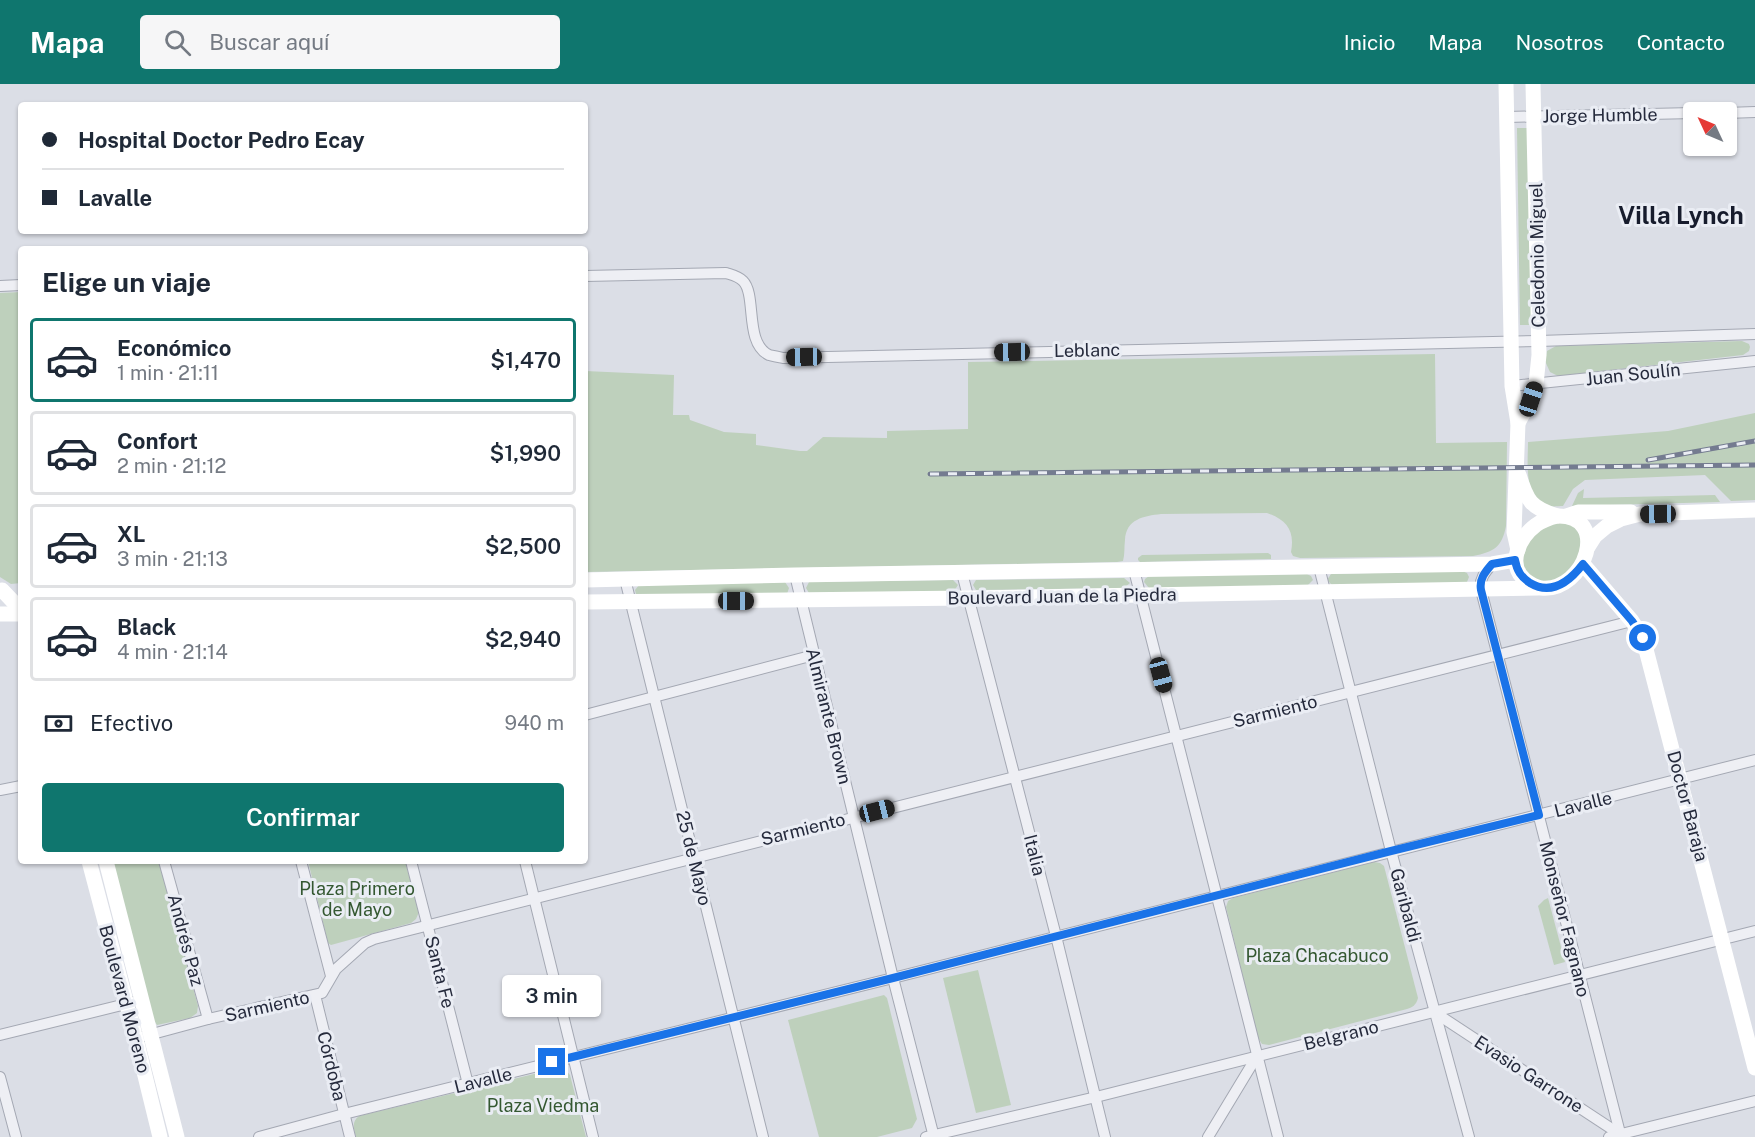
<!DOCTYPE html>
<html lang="es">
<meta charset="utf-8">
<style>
:root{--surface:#fff;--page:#f6f6f7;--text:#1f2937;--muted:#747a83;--line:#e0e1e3;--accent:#0f766e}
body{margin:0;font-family:"Public Sans",sans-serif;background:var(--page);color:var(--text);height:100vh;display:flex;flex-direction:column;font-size:22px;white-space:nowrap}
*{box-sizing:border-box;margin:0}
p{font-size:20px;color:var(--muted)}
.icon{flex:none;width:33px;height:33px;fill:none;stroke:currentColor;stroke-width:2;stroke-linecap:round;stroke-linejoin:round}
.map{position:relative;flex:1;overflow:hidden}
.details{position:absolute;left:18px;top:162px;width:570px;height:618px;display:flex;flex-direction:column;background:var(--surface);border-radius:6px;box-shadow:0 2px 4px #0004}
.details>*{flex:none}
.top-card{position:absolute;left:18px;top:18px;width:570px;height:132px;border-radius:6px;box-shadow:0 2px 4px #0004;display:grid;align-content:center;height:132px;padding:0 24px;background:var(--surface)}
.needle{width:39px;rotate:314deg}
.buttons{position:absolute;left:1683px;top:18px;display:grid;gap:12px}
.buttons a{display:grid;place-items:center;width:54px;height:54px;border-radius:6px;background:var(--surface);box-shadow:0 2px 4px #0004;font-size:30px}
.end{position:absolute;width:27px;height:27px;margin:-14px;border:8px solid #1a73e8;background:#fff;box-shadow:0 0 0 3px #fff}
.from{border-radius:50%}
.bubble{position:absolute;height:42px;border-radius:6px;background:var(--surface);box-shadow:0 2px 4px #0004;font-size:20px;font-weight:600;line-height:42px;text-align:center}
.car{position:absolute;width:18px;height:36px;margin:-18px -9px;border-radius:8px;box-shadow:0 0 4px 2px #0007;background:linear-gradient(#222 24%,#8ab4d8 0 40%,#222 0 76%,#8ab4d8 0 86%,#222 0)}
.top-card b{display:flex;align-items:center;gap:21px;height:57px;font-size:22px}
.top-card b+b{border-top:2px solid var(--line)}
.top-card i{width:15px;height:15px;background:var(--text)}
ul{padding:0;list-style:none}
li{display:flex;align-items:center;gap:18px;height:84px;margin:0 12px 9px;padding:0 12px;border:3px solid var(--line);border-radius:6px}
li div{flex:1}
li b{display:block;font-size:22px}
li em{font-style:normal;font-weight:600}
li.on{border-color:var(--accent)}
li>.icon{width:54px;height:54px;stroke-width:1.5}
h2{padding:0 24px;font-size:27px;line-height:72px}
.pay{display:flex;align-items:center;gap:15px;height:66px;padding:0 24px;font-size:22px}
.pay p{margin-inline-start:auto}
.action{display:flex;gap:12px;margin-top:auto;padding:12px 24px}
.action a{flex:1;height:69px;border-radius:6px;background:var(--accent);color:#fff;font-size:24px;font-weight:600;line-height:69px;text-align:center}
header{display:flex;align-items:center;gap:36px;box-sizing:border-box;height:84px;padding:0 30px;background:var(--accent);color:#fff}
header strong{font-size:28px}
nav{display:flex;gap:33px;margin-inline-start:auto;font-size:21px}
.search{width:420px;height:54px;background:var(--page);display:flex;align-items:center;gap:15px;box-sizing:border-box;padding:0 21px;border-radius:6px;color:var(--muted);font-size:22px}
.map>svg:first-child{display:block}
.green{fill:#bed0bc}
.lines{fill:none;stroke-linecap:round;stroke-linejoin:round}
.street-casing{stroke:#a4a8b3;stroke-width:12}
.street{stroke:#eeeff4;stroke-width:10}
.secondary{stroke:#fff;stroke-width:15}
.rail-casing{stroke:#747b90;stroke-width:5}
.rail{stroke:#eaedf4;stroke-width:3;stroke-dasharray:9;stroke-linecap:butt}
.route{stroke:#1a73e8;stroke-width:8}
.labels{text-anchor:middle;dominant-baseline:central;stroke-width:6;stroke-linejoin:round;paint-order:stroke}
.street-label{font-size:18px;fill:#252a3c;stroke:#eaedf4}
.park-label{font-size:18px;fill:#345831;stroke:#eaedf4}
.district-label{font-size:24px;font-weight:bold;fill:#171c2d;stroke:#eaedf4}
</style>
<header>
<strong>Mapa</strong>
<div class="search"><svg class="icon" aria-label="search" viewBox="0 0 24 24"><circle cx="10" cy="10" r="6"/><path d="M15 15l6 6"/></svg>Buscar aquí</div>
<nav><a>Inicio</a><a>Mapa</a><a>Nosotros</a><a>Contacto</a></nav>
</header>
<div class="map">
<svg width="1755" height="1053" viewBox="0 0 1755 1053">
<rect width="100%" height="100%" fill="#dbdee6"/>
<g class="green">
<path d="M1517,44H1531L1534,241H1520Z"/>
<path d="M21,208V499L11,500L0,493V209Z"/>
<path d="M1742,257L1749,260L1750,263L1749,267L1743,271L1558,292L1550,288L1545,277L1547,267L1556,262Z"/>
<path d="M1435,270L1436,359L1507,358L1506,442C1502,463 1494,468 1473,472L1300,474L1293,472L1291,468C1295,447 1287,436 1267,429L1161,430C1144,432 1126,435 1125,456C1124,463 1125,470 1123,477L1117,478L585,488V287L674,291L673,331H689L690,336L724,348L756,350V361L800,367H807L823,353L887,354V347L968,345V278Z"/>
<path d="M1755,329V416L1731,417L1705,391L1585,396L1573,405L1563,422C1559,422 1553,423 1549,422C1523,417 1528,378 1528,358L1668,347Z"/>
<path d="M1584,405L1583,414L1715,411L1720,418L1572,422L1578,409Z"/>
<path d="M1554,438L1572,440L1581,452L1580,472L1562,493L1550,498H1541L1530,492L1525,487L1523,480L1522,470L1533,450Z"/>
<path d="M1268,469L1271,471V475L1140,478L1138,476V474L1142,471Z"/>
<path d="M1462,487L1467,489L1469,493L1467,498L1463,499L1332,501L1327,496L1331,490Z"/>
<path d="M1307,490L1311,492L1313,496L1306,503L1149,504L1144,498L1145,495L1149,492Z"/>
<path d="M1124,494L1130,499L1124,504L976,506L973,501L976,496Z"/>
<path d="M953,496L958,501L954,507L809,509L806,504L809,498Z"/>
<path d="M785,498L789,504L787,510L640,512L636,510L635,506L639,501Z"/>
<path d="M113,777H159L198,922L197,929L190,934L157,941L153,935Z"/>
<path d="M308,777H405L419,828L416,835L411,839L331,861L328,859Z"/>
<path d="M1374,778L1380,779L1384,782L1418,914C1416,921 1413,923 1407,925L1269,961L1262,960L1258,954L1226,823L1228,817L1233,814Z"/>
<path d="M1548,814L1565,878L1554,881L1538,822L1544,816Z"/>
<path d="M978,886L1011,1021L976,1029L943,894Z"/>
<path d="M884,911L887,914L917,1035L912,1044L877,1053H819L788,936Z"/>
<path d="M559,984H564L570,991L586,1053H356C354,1045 351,1038 359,1032Z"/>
</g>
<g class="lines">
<g class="street-casing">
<g id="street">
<path d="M1726,29L1755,28"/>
<path d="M1507,33L1694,29"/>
<path d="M585,192L726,189C732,191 738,192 743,197C757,211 744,259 769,271C773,272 779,273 783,274L1539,257L1755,250"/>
<path d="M0,202L21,201"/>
<path d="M1512,302L1755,277"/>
<path d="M1492,480C1485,488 1479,495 1481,506L1621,1053"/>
<path d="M1319,483L1391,767L1469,1053"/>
<path d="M1134,486L1278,1053"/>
<path d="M962,489L1056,852L1105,1053"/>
<path d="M795,491L893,894L934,1053"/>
<path d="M625,495L763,1053"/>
<path d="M585,631L814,571"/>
<path d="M0,706L21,702"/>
<path d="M164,777L208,935"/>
<path d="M301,777L331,892"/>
<path d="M411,777L468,1000"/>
<path d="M525,777L593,1053"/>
<path d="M315,911L350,1053"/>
<path d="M1434,928L1621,1051"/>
<path d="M0,951L134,918"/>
<path d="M145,952L208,935L322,909L336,885L365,859L374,855L1632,537"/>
<path d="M0,993L16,1053"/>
<path d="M259,1053L344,1030L893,894L1755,676"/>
<path d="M926,1053L1096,1013L1755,847"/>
<path d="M1208,1053L1257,972"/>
<path d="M1609,1053L1755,1017"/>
</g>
</g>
<use href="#street" class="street"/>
<g class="secondary">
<path d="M1506,0L1512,302L1518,339L1514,448L1518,466"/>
<path d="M1518,339L1531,315L1536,300L1539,271L1533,0"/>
<path d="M1519,391C1527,417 1531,424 1557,432"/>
<path d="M1557,432C1611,430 1586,509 1541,504C1536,503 1529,499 1525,496C1506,480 1520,453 1536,441C1543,436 1549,434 1557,432Z"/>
<path d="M1566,432L1578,428H1631"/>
<path d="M1588,463L1595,452L1607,442L1621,435L1640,430L1755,426"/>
<path d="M1583,480L1632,537L1643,554L1755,984"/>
<path d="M585,496L795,491L1492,480L1515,476"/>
<path d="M2,506L21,526"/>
<path d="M585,518L969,514L1538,504"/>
<path d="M0,530H21"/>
<path d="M89,777L136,955L160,1053"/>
<path d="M106,777L177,1053"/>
</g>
<g class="rail-casing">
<g id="rail">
<path d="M1648,376L1755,357"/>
<path d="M930,390L1755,381"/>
</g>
</g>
<use href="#rail" class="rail"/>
</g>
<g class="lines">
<path class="route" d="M552,978L893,894L1391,767L1539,731L1481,506C1479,495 1485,488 1492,480L1515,476C1517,487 1521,493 1530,499C1552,512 1570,497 1583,480L1632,537L1643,554"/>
</g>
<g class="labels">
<g class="street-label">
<text transform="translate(1600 31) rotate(-1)">Jorge Humble</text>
<text transform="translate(1537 171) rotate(-91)">Celedonio Miguel</text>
<text transform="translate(1087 266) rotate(-1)">Leblanc</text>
<text transform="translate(1633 290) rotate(-6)">Juan Soulín</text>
<text transform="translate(1062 512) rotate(-1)">Boulevard Juan de la Piedra</text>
<text transform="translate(1275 627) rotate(-14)">Sarmiento</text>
<text transform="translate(829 632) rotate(76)">Almirante Brown</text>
<text transform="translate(1583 720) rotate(-14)">Lavalle</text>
<text transform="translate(1688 722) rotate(75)">Doctor Baraja</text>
<text transform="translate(803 745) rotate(-14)">Sarmiento</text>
<text transform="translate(1035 771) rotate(76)">Italia</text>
<text transform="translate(694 774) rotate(76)">25 de Mayo</text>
<text transform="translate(1406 821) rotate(75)">Garibaldi</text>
<text transform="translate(1565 835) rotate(76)">Monseñor Fagnano</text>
<text transform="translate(186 856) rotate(75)">Andrés Paz</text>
<text transform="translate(440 888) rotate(76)">Santa Fe</text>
<text transform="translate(125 915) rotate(75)">Boulevard Moreno</text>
<text transform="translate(267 922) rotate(-13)">Sarmiento</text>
<text transform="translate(1341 951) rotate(-14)">Belgrano</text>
<text transform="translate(332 982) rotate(76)">Córdoba</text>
<text transform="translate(1529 990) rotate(33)">Evasio Garrone</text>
<text transform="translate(483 996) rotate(-14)">Lavalle</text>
</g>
<g class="park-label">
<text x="357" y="804">Plaza Primero<tspan x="357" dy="21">de Mayo</tspan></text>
<text x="1317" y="871">Plaza Chacabuco</text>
<text x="543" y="1021">Plaza Viedma</text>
</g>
<g class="district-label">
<text x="1681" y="131">Villa Lynch</text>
</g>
</g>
</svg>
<div class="buttons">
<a><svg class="needle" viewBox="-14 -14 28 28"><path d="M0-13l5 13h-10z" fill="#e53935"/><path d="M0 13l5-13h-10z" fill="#747a83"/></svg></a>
</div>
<i class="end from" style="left:1643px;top:554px"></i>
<i class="end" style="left:552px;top:978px"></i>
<div class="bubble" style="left:502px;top:891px;width:99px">3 min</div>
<i class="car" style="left:1012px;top:268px;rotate:269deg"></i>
<i class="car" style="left:804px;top:273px;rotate:269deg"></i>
<i class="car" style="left:1531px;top:315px;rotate:18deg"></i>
<i class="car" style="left:1658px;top:430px;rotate:269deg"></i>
<i class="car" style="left:736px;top:517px;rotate:90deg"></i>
<i class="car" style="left:1161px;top:591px;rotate:165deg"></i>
<i class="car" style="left:877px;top:727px;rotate:76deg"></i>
<div class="top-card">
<b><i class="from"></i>Hospital Doctor Pedro Ecay</b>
<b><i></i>Lavalle</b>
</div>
<section class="details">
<h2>Elige un viaje</h2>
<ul>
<li class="on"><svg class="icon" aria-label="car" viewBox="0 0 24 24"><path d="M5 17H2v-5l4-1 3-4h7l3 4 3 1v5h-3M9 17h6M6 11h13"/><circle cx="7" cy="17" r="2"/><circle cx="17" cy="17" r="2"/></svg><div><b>Económico</b><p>1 min · 21:11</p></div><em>$1,470</em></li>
<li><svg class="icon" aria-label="car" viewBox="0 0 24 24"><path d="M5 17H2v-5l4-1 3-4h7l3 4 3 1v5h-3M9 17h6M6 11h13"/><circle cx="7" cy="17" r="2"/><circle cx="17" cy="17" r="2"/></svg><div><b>Confort</b><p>2 min · 21:12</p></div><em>$1,990</em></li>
<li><svg class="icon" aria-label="car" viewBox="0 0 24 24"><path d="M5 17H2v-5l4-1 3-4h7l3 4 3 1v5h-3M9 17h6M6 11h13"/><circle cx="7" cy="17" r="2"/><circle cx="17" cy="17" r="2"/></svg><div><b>XL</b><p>3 min · 21:13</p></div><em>$2,500</em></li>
<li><svg class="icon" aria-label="car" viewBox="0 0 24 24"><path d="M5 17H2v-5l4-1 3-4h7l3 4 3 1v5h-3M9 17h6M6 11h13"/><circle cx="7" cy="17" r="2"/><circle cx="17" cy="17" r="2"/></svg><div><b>Black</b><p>4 min · 21:14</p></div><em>$2,940</em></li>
</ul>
<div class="pay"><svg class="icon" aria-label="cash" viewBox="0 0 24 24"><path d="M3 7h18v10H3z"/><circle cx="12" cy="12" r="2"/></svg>Efectivo<p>940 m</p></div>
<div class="action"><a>Confirmar</a></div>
</section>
</div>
